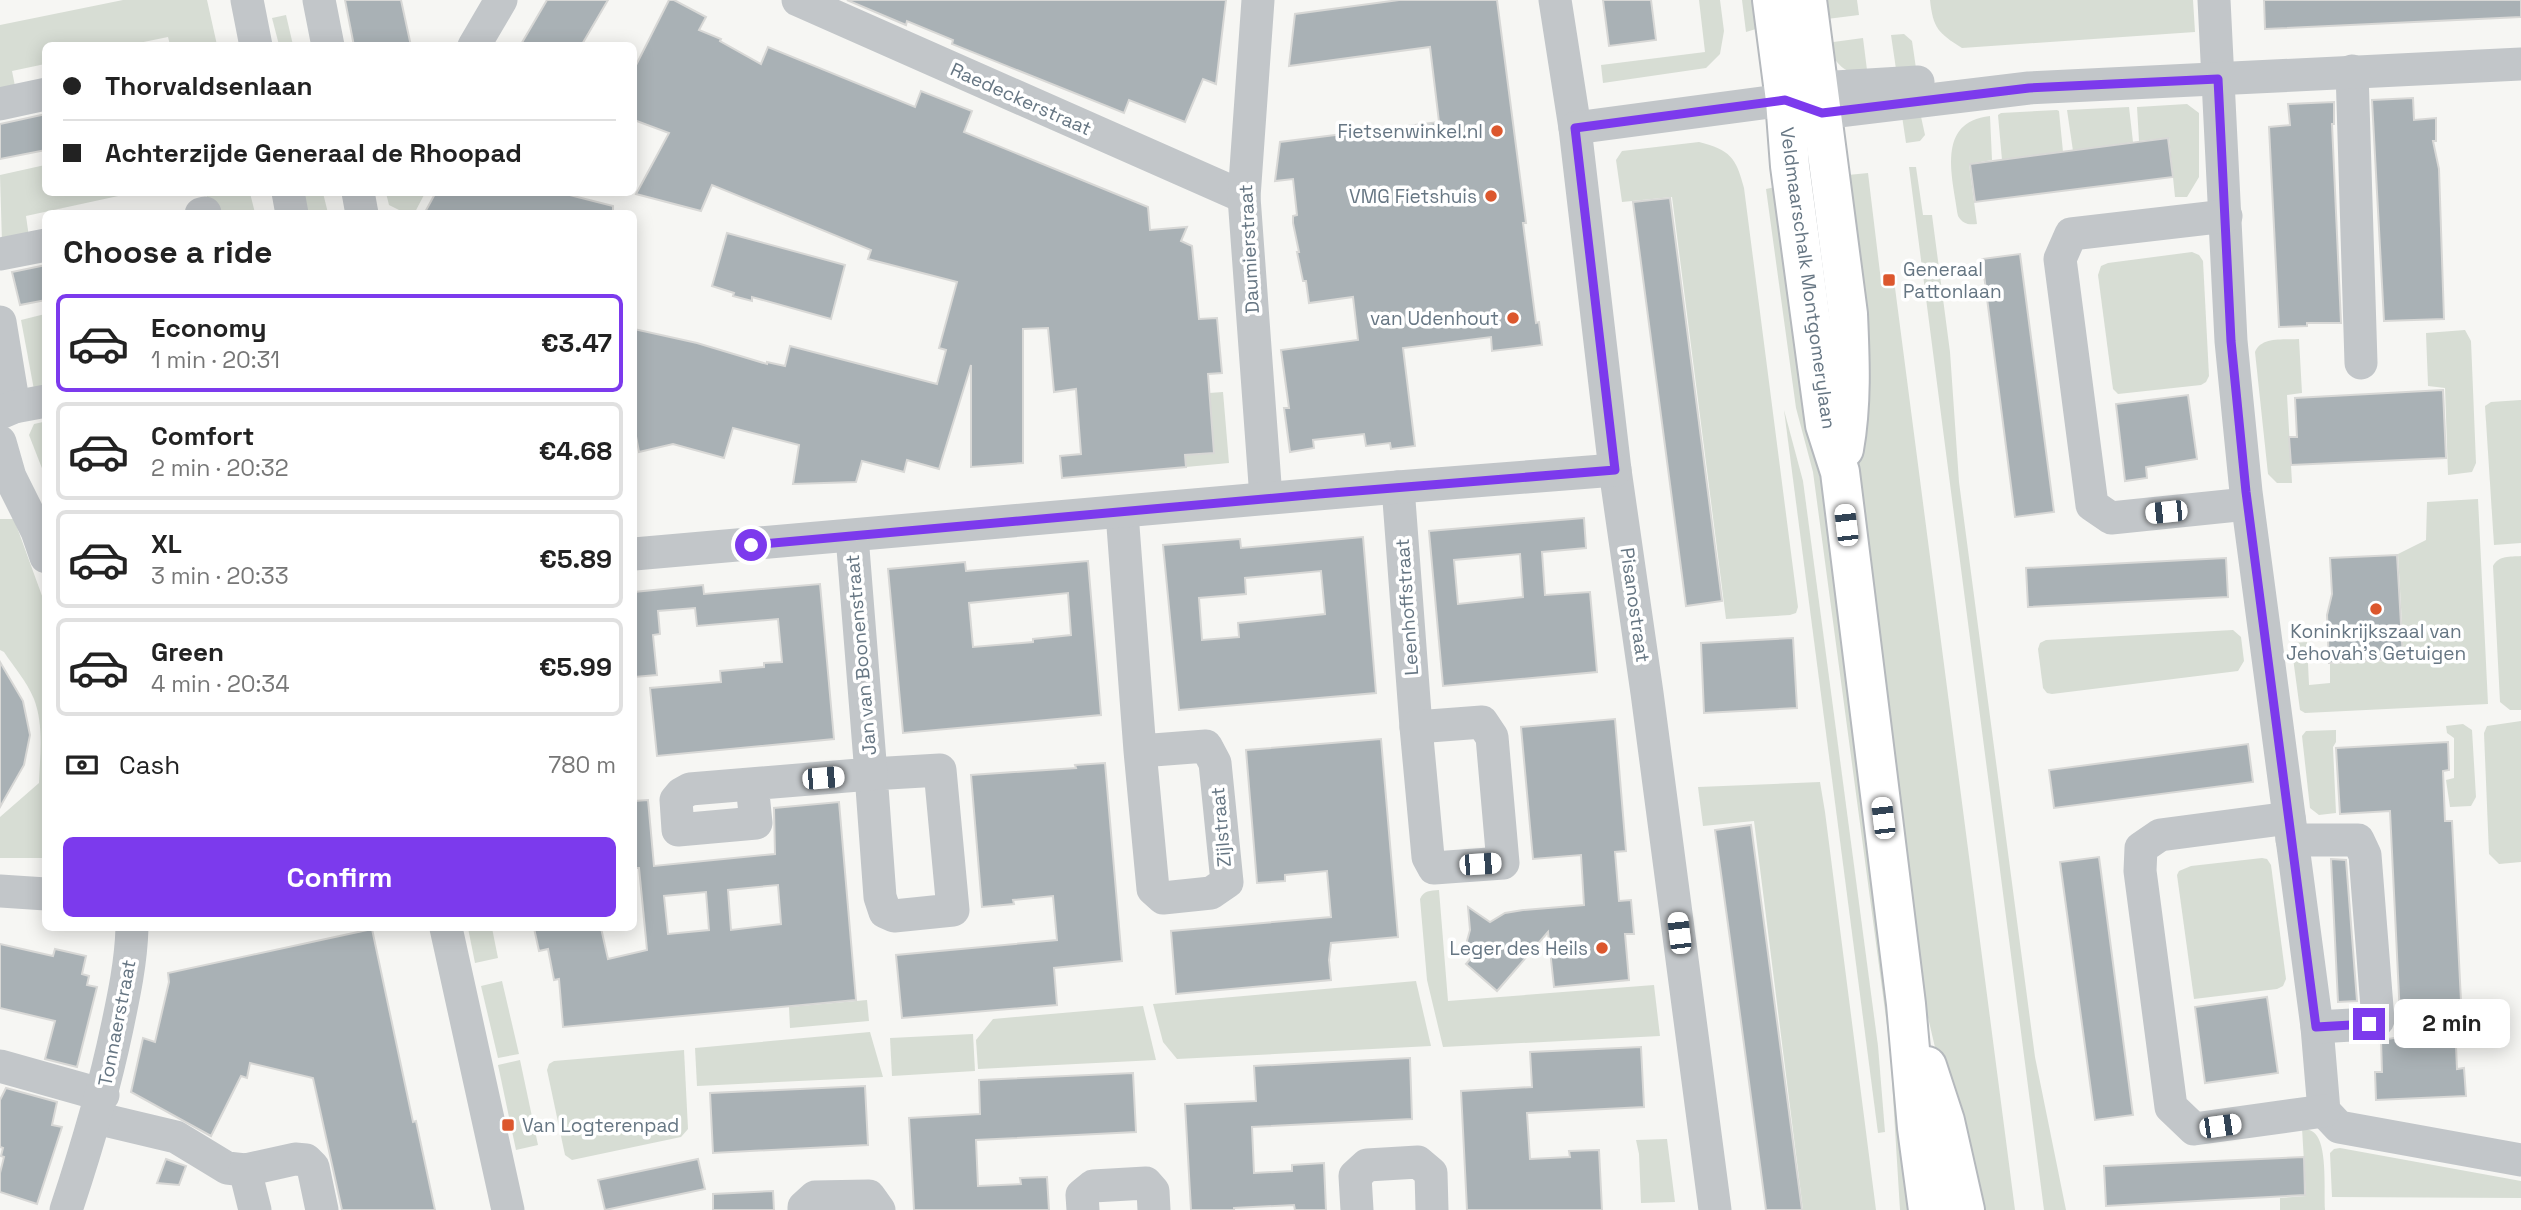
<!DOCTYPE html>
<meta charset="utf-8">
<style>
:root{--surface:#fff;--page:#f2f2f2;--text:#222;--muted:#767676;--line:#e0e0e0;--accent:#7c3aed}
body{margin:0;font-family:"Space Grotesk",sans-serif;background:var(--page);color:var(--text);height:100vh;display:flex;flex-direction:column;font-size:26px;white-space:nowrap}
*{box-sizing:border-box;margin:0}
p{font-size:23px;color:var(--muted)}
.icon{flex:none;width:38px;height:38px;fill:none;stroke:currentColor;stroke-width:2;stroke-linecap:round;stroke-linejoin:round}
.map{position:relative;flex:1;overflow:hidden}
.drawer{position:absolute;left:42px;top:210px;width:595px;height:721px;display:flex;flex-direction:column;background:var(--surface);border-radius:10px;box-shadow:0 4px 18px #0003}
.drawer>*{flex:none}
.hud{position:absolute;left:42px;top:42px;width:595px;height:154px;border-radius:10px;box-shadow:0 4px 18px #0003;display:grid;align-content:center;height:154px;padding:0 21px;background:var(--surface)}
.end{position:absolute;width:32px;height:32px;margin:-16px;border:9px solid #7c3aed;background:#fff;box-shadow:0 0 0 4px #fff}
.from{border-radius:50%}
.bubble{position:absolute;height:49px;border-radius:10px;background:var(--surface);box-shadow:0 4px 18px #0003;font-size:23px;font-weight:600;line-height:49px;text-align:center}
.car{position:absolute;width:21px;height:42px;margin:-21px -10px;border-radius:9px;box-shadow:0 0 5px 2px #0007;background:linear-gradient(#fff 24%,#345 0 40%,#fff 0 76%,#345 0 86%,#fff 0)}
.hud b{display:flex;align-items:center;gap:24px;height:66px;font-size:26px}
.hud b+b{border-top:2px solid var(--line)}
.hud i{width:18px;height:18px;background:var(--text)}
ul{padding:0;list-style:none}
li{display:flex;align-items:center;gap:21px;height:98px;margin:0 14px 10px;padding:0 7px;border:4px solid var(--line);border-radius:10px}
li div{flex:1}
li b{display:block;font-size:26px}
li em{font-style:normal;font-weight:600}
li.on{border-color:var(--accent)}
li>.icon{width:63px;height:63px;stroke-width:1.5}
h2{padding:0 21px;font-size:32px;line-height:84px}
.pay{display:flex;align-items:center;gap:18px;height:77px;padding:0 21px;font-size:26px}
.pay p{margin-inline-start:auto}
.button{display:flex;gap:14px;margin-top:auto;padding:14px 21px}
.button a{flex:1;height:80px;border-radius:10px;background:var(--accent);color:#fff;font-size:28px;font-weight:600;line-height:80px;text-align:center}
.map>svg:first-child{display:block}
.green{fill:#d7ddd4}
.building{fill:#a9b1b5;stroke:#d8d8d6;stroke-width:2;fill-rule:evenodd}
.lines{fill:none;stroke-linecap:round;stroke-linejoin:round}
.major-casing{stroke:#b5b9bd;stroke-width:42}
.minor{stroke:#c2c6c9;stroke-width:33}
.major{stroke:#fff;stroke-width:38}
.route{stroke:#7c3aed;stroke-width:9}
.poi-dot{fill:#dc572d;stroke:#fff;stroke-width:2.5}
.labels{text-anchor:middle;dominant-baseline:central;stroke-width:7;stroke-linejoin:round;paint-order:stroke}
.street-label{font-size:19px;fill:#667683;stroke:#fff}
.poi-label{font-size:19px;fill:#667683;stroke:#fff;text-anchor:end}
</style>
<div class="map">
<svg width="2521" height="1210" viewBox="0 0 2521 1210">
<rect width="100%" height="100%" fill="#f6f6f3"/>
<g class="green">
<path d="M123,0H207L217,45H170L168,37L129,45L46,46L45,64L12,71L16,91L0,95V25Z"/>
<path d="M1699,0H1720L1724,31L1720,54L1706,68L1603,83L1601,65L1705,52Z"/>
<path d="M1742,0H1752L1756,29L1746,32Z"/>
<path d="M1815,0H1857L1859,15L1819,20Z"/>
<path d="M1930,0H2193L2195,32L1962,48C1938,33 1933,28 1930,0Z"/>
<path d="M286,15L293,45H279L272,18Z"/>
<path d="M1904,34L1912,41L1917,75L1897,76L1891,35Z"/>
<path d="M1863,38L1868,78C1844,72 1836,66 1826,43Z"/>
<path d="M2187,104L2199,113V177L2187,197H2175L2169,138L2139,141L2137,107Z"/>
<path d="M2129,107L2133,142L2073,151L2067,110Z"/>
<path d="M2057,110L2059,111L2063,152L2002,160L1998,115L2001,113Z"/>
<path d="M1920,112L1925,135L1920,141L1906,143L1902,116Z"/>
<path d="M1990,116L1992,160L1969,164L1977,224C1968,225 1963,224 1958,216C1953,178 1935,122 1990,116Z"/>
<path d="M1699,142C1730,150 1736,157 1744,188L1798,607L1796,613L1790,615L1726,619L1672,197L1622,202L1616,160L1622,151Z"/>
<path d="M45,165L46,192L132,193L26,216L29,237L2,243L0,175Z"/>
<path d="M1909,167H1916L1923,215H1932L1950,352L1959,482L2035,1057L2066,1210H2044Z"/>
<path d="M1868,173L1881,281L1894,280L2015,1210H1973L1923,996L1856,492L1848,175Z"/>
<path d="M1784,185L1821,443L1911,1210H1900L1890,1048L1813,472L1796,408L1766,189Z"/>
<path d="M206,193H250L255,213H211Z"/>
<path d="M300,193H323L328,213H305Z"/>
<path d="M386,193V192L425,193L414,214L405,213L389,205Z"/>
<path d="M2192,252L2199,255L2203,261L2209,376L2206,382L2201,385L2118,394L2113,389L2098,275L2101,266L2108,263Z"/>
<path d="M45,314V392L35,395L21,320Z"/>
<path d="M2465,330L2471,341L2476,463L2472,472L2448,475L2445,388L2428,386L2426,333Z"/>
<path d="M2299,339L2302,393L2287,395L2292,483H2277L2268,474L2255,352C2261,336 2285,340 2299,339Z"/>
<path d="M1223,392L1229,463L1186,467L1185,455L1214,453L1209,393Z"/>
<path d="M2521,400V543L2494,545L2485,406L2491,402Z"/>
<path d="M1784,410L1803,481L1878,1046L1885,1132L1878,1133Z"/>
<path d="M43,422L45,476L29,435L34,424Z"/>
<path d="M2478,499L2488,704L2305,713L2300,710L2291,643L2307,642L2309,685L2330,683V664L2404,660L2398,554L2426,540L2427,502Z"/>
<path d="M0,519H14L45,604V858H0V817L39,783C40,755 44,725 34,699C27,682 14,667 4,652L0,650Z"/>
<path d="M2521,556V710H2510L2500,702L2493,566C2499,555 2510,557 2521,556Z"/>
<path d="M2233,630L2241,637L2244,661L2238,671L2052,694L2047,693L2043,688L2038,649L2040,643L2046,640Z"/>
<path d="M2521,721V862L2499,864L2489,854L2484,733L2487,726Z"/>
<path d="M2463,724L2472,730L2476,797L2471,806L2450,807L2446,780L2454,778V738L2447,733L2446,726Z"/>
<path d="M2336,730V742L2333,747L2336,813L2319,815L2310,808L2302,736L2306,731Z"/>
<path d="M1820,782L1825,812L1876,1210H1803L1754,821L1703,826L1698,787Z"/>
<path d="M2262,858L2267,859L2271,865L2286,979L2283,986L2277,989L2194,999L2177,875L2179,871L2191,866Z"/>
<path d="M1439,890L1448,1001L1654,985L1660,1036L1443,1047L1427,980L1420,899C1424,890 1430,891 1439,890Z"/>
<path d="M468,928H492L498,958L475,963Z"/>
<path d="M502,981L519,1054L498,1058L481,986Z"/>
<path d="M1416,981L1431,1046L1177,1059L1163,1042L1153,1004Z"/>
<path d="M867,1000L869,1021L790,1028L789,1007Z"/>
<path d="M1143,1006L1156,1060L978,1069L976,1040L993,1019Z"/>
<path d="M870,1032L883,1077L697,1086L695,1048Z"/>
<path d="M973,1034L975,1071L892,1076L890,1038Z"/>
<path d="M684,1050L688,1129L681,1137L572,1160L565,1155L547,1070L549,1064L554,1061Z"/>
<path d="M520,1060L538,1145L516,1150L498,1065Z"/>
<path d="M2302,1128C2308,1129 2314,1131 2317,1136C2327,1150 2324,1192 2325,1210H2280V1198L2306,1196Z"/>
<path d="M1667,1139L1675,1202L1641,1203L1639,1154L1636,1140Z"/>
<path d="M2340,1148L2521,1181V1198L2332,1197L2330,1153L2334,1149Z"/>
</g>
<g class="building">
<path d="M345,0H401L411,46H354Z"/>
<path d="M547,0H608L581,46H520Z"/>
<path d="M669,0H674L706,17L699,30L721,39L720,41L761,64L768,47L915,107L921,91L972,111L964,132L1148,207L1150,230L1187,227L1181,241L1192,246L1199,319L1217,318L1222,373L1208,374L1214,453L1185,455L1186,467L1062,478L1060,456L1081,454L1076,389L1054,392L1048,328L1023,329V463L971,467V365L939,469L907,460L904,472L862,461L856,482L793,484L799,445L733,428L724,458L673,444L639,452L634,426V329L697,343L767,364V362L785,366L790,346L937,384L946,350L939,348L957,282L868,259L871,250L712,185L701,211L636,194L669,133L634,120V69Z"/>
<path d="M847,0H1226L1216,84L1203,79L1185,122L1129,100L1124,113L952,44L953,40L907,21L906,25Z"/>
<path d="M1399,0H1497L1526,223H1523L1530,277L1536,323L1539,322L1542,345L1492,351L1491,337L1403,348L1415,446L1391,449L1390,443L1366,446L1364,434L1313,440L1314,448L1290,452L1284,408H1289L1281,350L1358,340L1353,297L1309,303L1306,281H1303L1297,252H1299L1293,223V216L1297,215L1293,179L1275,181L1280,142L1439,122L1430,47L1289,66L1295,14Z"/>
<path d="M1603,0H1651L1656,40L1609,46Z"/>
<path d="M2264,0H2521V17L2265,29Z"/>
<path d="M2413,98L2414,120L2436,118V141H2433L2439,169L2444,319L2384,321L2372,100Z"/>
<path d="M2334,102V124H2332L2341,323H2307V326L2279,327L2269,127L2290,125L2288,104Z"/>
<path d="M46,114V150L0,159V124Z"/>
<path d="M2168,138L2173,177L1975,202L1970,164Z"/>
<path d="M436,192H558L613,206V214H424Z"/>
<path d="M1670,198L1722,601L1686,606L1633,202Z"/>
<path d="M727,233L845,265L831,319L752,297V301L733,296L734,293L712,286Z"/>
<path d="M2020,254L2054,512L2015,517L1982,259Z"/>
<path d="M46,265V300L20,305L12,272Z"/>
<path d="M2443,390L2446,458L2291,465L2289,437H2297L2295,398Z"/>
<path d="M2188,395L2197,459L2146,467L2147,478L2125,481L2116,404Z"/>
<path d="M1584,518L1586,548L1542,552L1545,595L1590,592L1597,672L1443,686L1429,531ZM1520,554L1523,597L1458,604L1454,560Z"/>
<path d="M1363,537L1376,693L1179,710L1163,545L1240,539L1241,548ZM1321,571L1325,614L1238,623L1239,637L1202,640L1199,598L1246,594L1245,578Z"/>
<path d="M2397,555L2403,659L2329,663L2327,615L2332,594L2330,558Z"/>
<path d="M2226,558L2228,597L2028,607L2026,568Z"/>
<path d="M1088,561L1101,715L903,733L888,569L965,562L966,571ZM1068,593L1071,635L1033,639V642L973,647L969,603Z"/>
<path d="M820,584L834,739L657,756L650,688L721,682L720,671L764,667V663L782,662L778,619L697,626L695,608L658,611L660,634L653,635L657,675L634,677V592L703,585L704,594Z"/>
<path d="M1793,638L1797,708L1704,713L1701,643Z"/>
<path d="M0,662L23,701L30,735L24,765L0,807Z"/>
<path d="M1615,719L1626,851L1615,852L1619,901L1631,900L1634,934H1625L1629,980L1554,987L1548,932L1497,991L1466,964L1473,956L1467,941L1470,930L1468,907L1490,922L1505,913L1523,910L1584,905L1581,855L1533,859L1521,727Z"/>
<path d="M1381,739L1398,937L1331,943L1329,960L1331,980L1176,994L1171,931L1331,917L1327,871L1285,875V881L1257,883L1246,750Z"/>
<path d="M2448,742L2449,770L2443,771L2445,821H2452L2462,1021L2455,1022L2457,1069L2464,1068L2466,1096L2376,1100L2375,1072H2382L2381,1040L2401,1037L2390,811L2340,814L2336,748Z"/>
<path d="M2248,744L2253,782L2054,808L2049,770Z"/>
<path d="M1105,763L1122,961L1054,968L1057,1005L902,1018L896,955L1057,940L1053,896L1013,900L1014,904L982,907L971,775L1076,768L1075,765Z"/>
<path d="M648,800L654,866L775,854L774,808L839,802L856,1000L563,1027L559,979L554,980L548,949L539,951L534,928H601L608,959L647,950L639,868H634V801ZM778,885L781,924L731,930L728,890ZM706,892L709,930L668,934L664,896Z"/>
<path d="M1751,825L1802,1210H1766L1730,939L1715,830Z"/>
<path d="M2099,857L2133,1115L2095,1120L2060,862Z"/>
<path d="M2331,859L2346,860L2357,1001L2338,1002Z"/>
<path d="M372,929L413,1122L416,1121L435,1210H342L313,1078L250,1063L247,1078L241,1076L211,1136L131,1092L143,1038L155,1042L169,982L168,973Z"/>
<path d="M0,944L53,956L55,949L86,956L82,974L89,976L87,985L97,987L77,1067L45,1059L55,1021L0,1008Z"/>
<path d="M2267,997L2278,1073L2205,1083L2195,1007Z"/>
<path d="M1641,1047L1644,1107L1527,1113L1530,1159L1570,1157L1569,1151L1599,1150L1602,1210H1467L1461,1091L1532,1087L1530,1052Z"/>
<path d="M1410,1058L1412,1119L1252,1127L1254,1173L1292,1171V1165L1324,1163L1326,1210H1295L1294,1205L1234,1208V1210H1191L1185,1104L1256,1101L1254,1066Z"/>
<path d="M1133,1073L1136,1132L976,1140L978,1186L1021,1184L1020,1178L1047,1177L1049,1210H914L909,1118L980,1114L979,1080Z"/>
<path d="M865,1086L868,1145L713,1153L710,1093Z"/>
<path d="M6,1088L57,1102L52,1125L62,1127L37,1204L0,1192V1173L4,1157L1,1156L3,1148L0,1147V1100Z"/>
<path d="M2304,1157L2305,1195L2106,1206L2104,1166Z"/>
<path d="M166,1159L186,1166L179,1185L157,1183Z"/>
<path d="M698,1159L705,1189L605,1210L598,1180Z"/>
<path d="M773,1191L774,1210H713V1194Z"/>
</g>
<g class="lines">
<g class="major-casing">
<g id="major">
<path d="M1772,0L1785,100L1790,166L1825,425L1840,472L1906,1004L1917,1128L1928,1210"/>
<path d="M1807,0L1848,314C1850,359 1852,405 1844,449"/>
<path d="M1927,1066L1945,1121L1965,1210"/>
</g>
</g>
<g class="minor">
<path d="M247,0L256,46"/>
<path d="M319,0L328,46"/>
<path d="M798,0L1244,197"/>
<path d="M1258,0L1244,197L1266,498"/>
<path d="M1555,0L1575,128L1615,470L1647,693L1715,1210"/>
<path d="M2214,0L2231,341L2246,492L2317,1027L2324,1111L2339,1127L2521,1160"/>
<path d="M474,46L501,0"/>
<path d="M2352,71L2361,363"/>
<path d="M0,104L46,94"/>
<path d="M1797,104L1822,113L2029,88L2521,64"/>
<path d="M1575,128L1785,100L1819,88L1918,82"/>
<path d="M288,192L292,214"/>
<path d="M358,192L362,214"/>
<path d="M201,214L205,213"/>
<path d="M2226,216L2071,234L2060,259L2092,505L2111,518L2247,504"/>
<path d="M0,254L46,245"/>
<path d="M0,322L14,407"/>
<path d="M0,413L14,407L46,401"/>
<path d="M0,442L10,477L37,531L46,557"/>
<path d="M1398,487L1416,727"/>
<path d="M1122,513L1140,751L1153,889L1163,898L1211,893L1227,882L1215,763L1206,746L1140,751"/>
<path d="M634,554L1398,487L1615,470"/>
<path d="M1482,722L1492,737L1503,863L1434,868L1428,857L1416,727Z"/>
<path d="M940,770L953,910L894,916L885,912L880,897L871,774Z"/>
<path d="M752,784L756,823L678,830L676,800L681,794L690,789L871,774L852,536"/>
<path d="M2289,818L2160,835L2141,848L2140,871L2171,1107L2194,1129L2324,1111"/>
<path d="M2292,840H2358L2365,855L2378,1020L2369,1024L2317,1027"/>
<path d="M0,891L46,894"/>
<path d="M446,928L508,1210"/>
<path d="M0,1066L103,1095"/>
<path d="M96,1118L176,1137L227,1168L245,1170L295,1159L306,1160L313,1167L322,1210"/>
<path d="M245,1170L255,1210"/>
<path d="M66,1210C86,1150 104,1090 117,1028C124,995 131,962 132,928"/>
<path d="M804,1210V1207L815,1197L869,1196L879,1210"/>
<path d="M1083,1210L1082,1195L1093,1186L1146,1183L1153,1191L1154,1210"/>
<path d="M1357,1210L1355,1176L1367,1165L1418,1162L1431,1173L1432,1210"/>
</g>
<use href="#major" class="major"/>
</g>
<g class="lines">
<path class="route" d="M751,545L1319,494L1615,470L1575,128L1785,100L1822,113L2029,88L2218,79L2231,341L2246,492L2316,1027L2369,1024"/>
</g>
<g class="poi-dot">
<circle cx="1497" cy="131" r="7"/>
<circle cx="1491" cy="196" r="7"/>
<rect x="1882" y="273" width="14" height="14" rx="3.5"/>
<circle cx="1513" cy="318" r="7"/>
<circle cx="2376" cy="609" r="7"/>
<circle cx="1602" cy="948" r="7"/>
<rect x="501" y="1118" width="14" height="14" rx="3.5"/>
</g>
<g class="labels">
<g class="street-label">
<text transform="translate(1021 99) rotate(24)">Raedeckerstraat</text>
<text transform="translate(1249 249) rotate(-93)">Daumierstraat</text>
<text transform="translate(1808 278) rotate(82)">Veldmaarschalk Montgomerylaan</text>
<text transform="translate(1635 605) rotate(82)">Pisanostraat</text>
<text transform="translate(1407 607) rotate(-94)">Leenhoffstraat</text>
<text transform="translate(861 655) rotate(-95)">Jan van Boonenstraat</text>
<text transform="translate(1221 827) rotate(-95)">Zijlstraat</text>
<text transform="translate(117 1023) rotate(-79)">Tonnaerstraat</text>
</g>
<g class="poi-label">
<text x="1483" y="131">Fietsenwinkel.nl</text>
<text x="1477" y="196">VMG Fietshuis</text>
<text x="1903" y="269" text-anchor="start">Generaal<tspan x="1903" dy="22">Pattonlaan</tspan></text>
<text x="1499" y="318">van Udenhout</text>
<text x="2376" y="631" text-anchor="middle">Koninkrijkszaal van<tspan x="2376" dy="22">Jehovah's Getuigen</tspan></text>
<text x="1588" y="948">Leger des Heils</text>
<text x="522" y="1125" text-anchor="start">Van Logterenpad</text>
</g>
</g>
</svg>
<i class="end from" style="left:751px;top:545px"></i>
<i class="end" style="left:2369px;top:1024px"></i>
<div class="bubble" style="left:2394px;top:999px;width:116px">2 min</div>
<i class="car" style="left:2166px;top:512px;rotate:264deg"></i>
<i class="car" style="left:1846px;top:525px;rotate:353deg"></i>
<i class="car" style="left:823px;top:778px;rotate:85deg"></i>
<i class="car" style="left:1883px;top:818px;rotate:353deg"></i>
<i class="car" style="left:1480px;top:864px;rotate:86deg"></i>
<i class="car" style="left:1679px;top:933px;rotate:353deg"></i>
<i class="car" style="left:2220px;top:1126px;rotate:82deg"></i>
<div class="hud">
<b><i class="from"></i>Thorvaldsenlaan</b>
<b><i></i>Achterzijde Generaal de Rhoopad</b>
</div>
<section class="drawer">
<h2>Choose a ride</h2>
<ul>
<li class="on"><svg class="icon" aria-label="car" viewBox="0 0 24 24"><path d="M5 17H2v-5l4-1 3-4h7l3 4 3 1v5h-3M9 17h6M6 11h13"/><circle cx="7" cy="17" r="2"/><circle cx="17" cy="17" r="2"/></svg><div><b>Economy</b><p>1 min · 20:31</p></div><em>€3.47</em></li>
<li><svg class="icon" aria-label="car" viewBox="0 0 24 24"><path d="M5 17H2v-5l4-1 3-4h7l3 4 3 1v5h-3M9 17h6M6 11h13"/><circle cx="7" cy="17" r="2"/><circle cx="17" cy="17" r="2"/></svg><div><b>Comfort</b><p>2 min · 20:32</p></div><em>€4.68</em></li>
<li><svg class="icon" aria-label="car" viewBox="0 0 24 24"><path d="M5 17H2v-5l4-1 3-4h7l3 4 3 1v5h-3M9 17h6M6 11h13"/><circle cx="7" cy="17" r="2"/><circle cx="17" cy="17" r="2"/></svg><div><b>XL</b><p>3 min · 20:33</p></div><em>€5.89</em></li>
<li><svg class="icon" aria-label="car" viewBox="0 0 24 24"><path d="M5 17H2v-5l4-1 3-4h7l3 4 3 1v5h-3M9 17h6M6 11h13"/><circle cx="7" cy="17" r="2"/><circle cx="17" cy="17" r="2"/></svg><div><b>Green</b><p>4 min · 20:34</p></div><em>€5.99</em></li>
</ul>
<div class="pay"><svg class="icon" aria-label="cash" viewBox="0 0 24 24"><path d="M3 7h18v10H3z"/><circle cx="12" cy="12" r="2"/></svg>Cash<p>780 m</p></div>
<div class="button"><a>Confirm</a></div>
</section>
</div>
